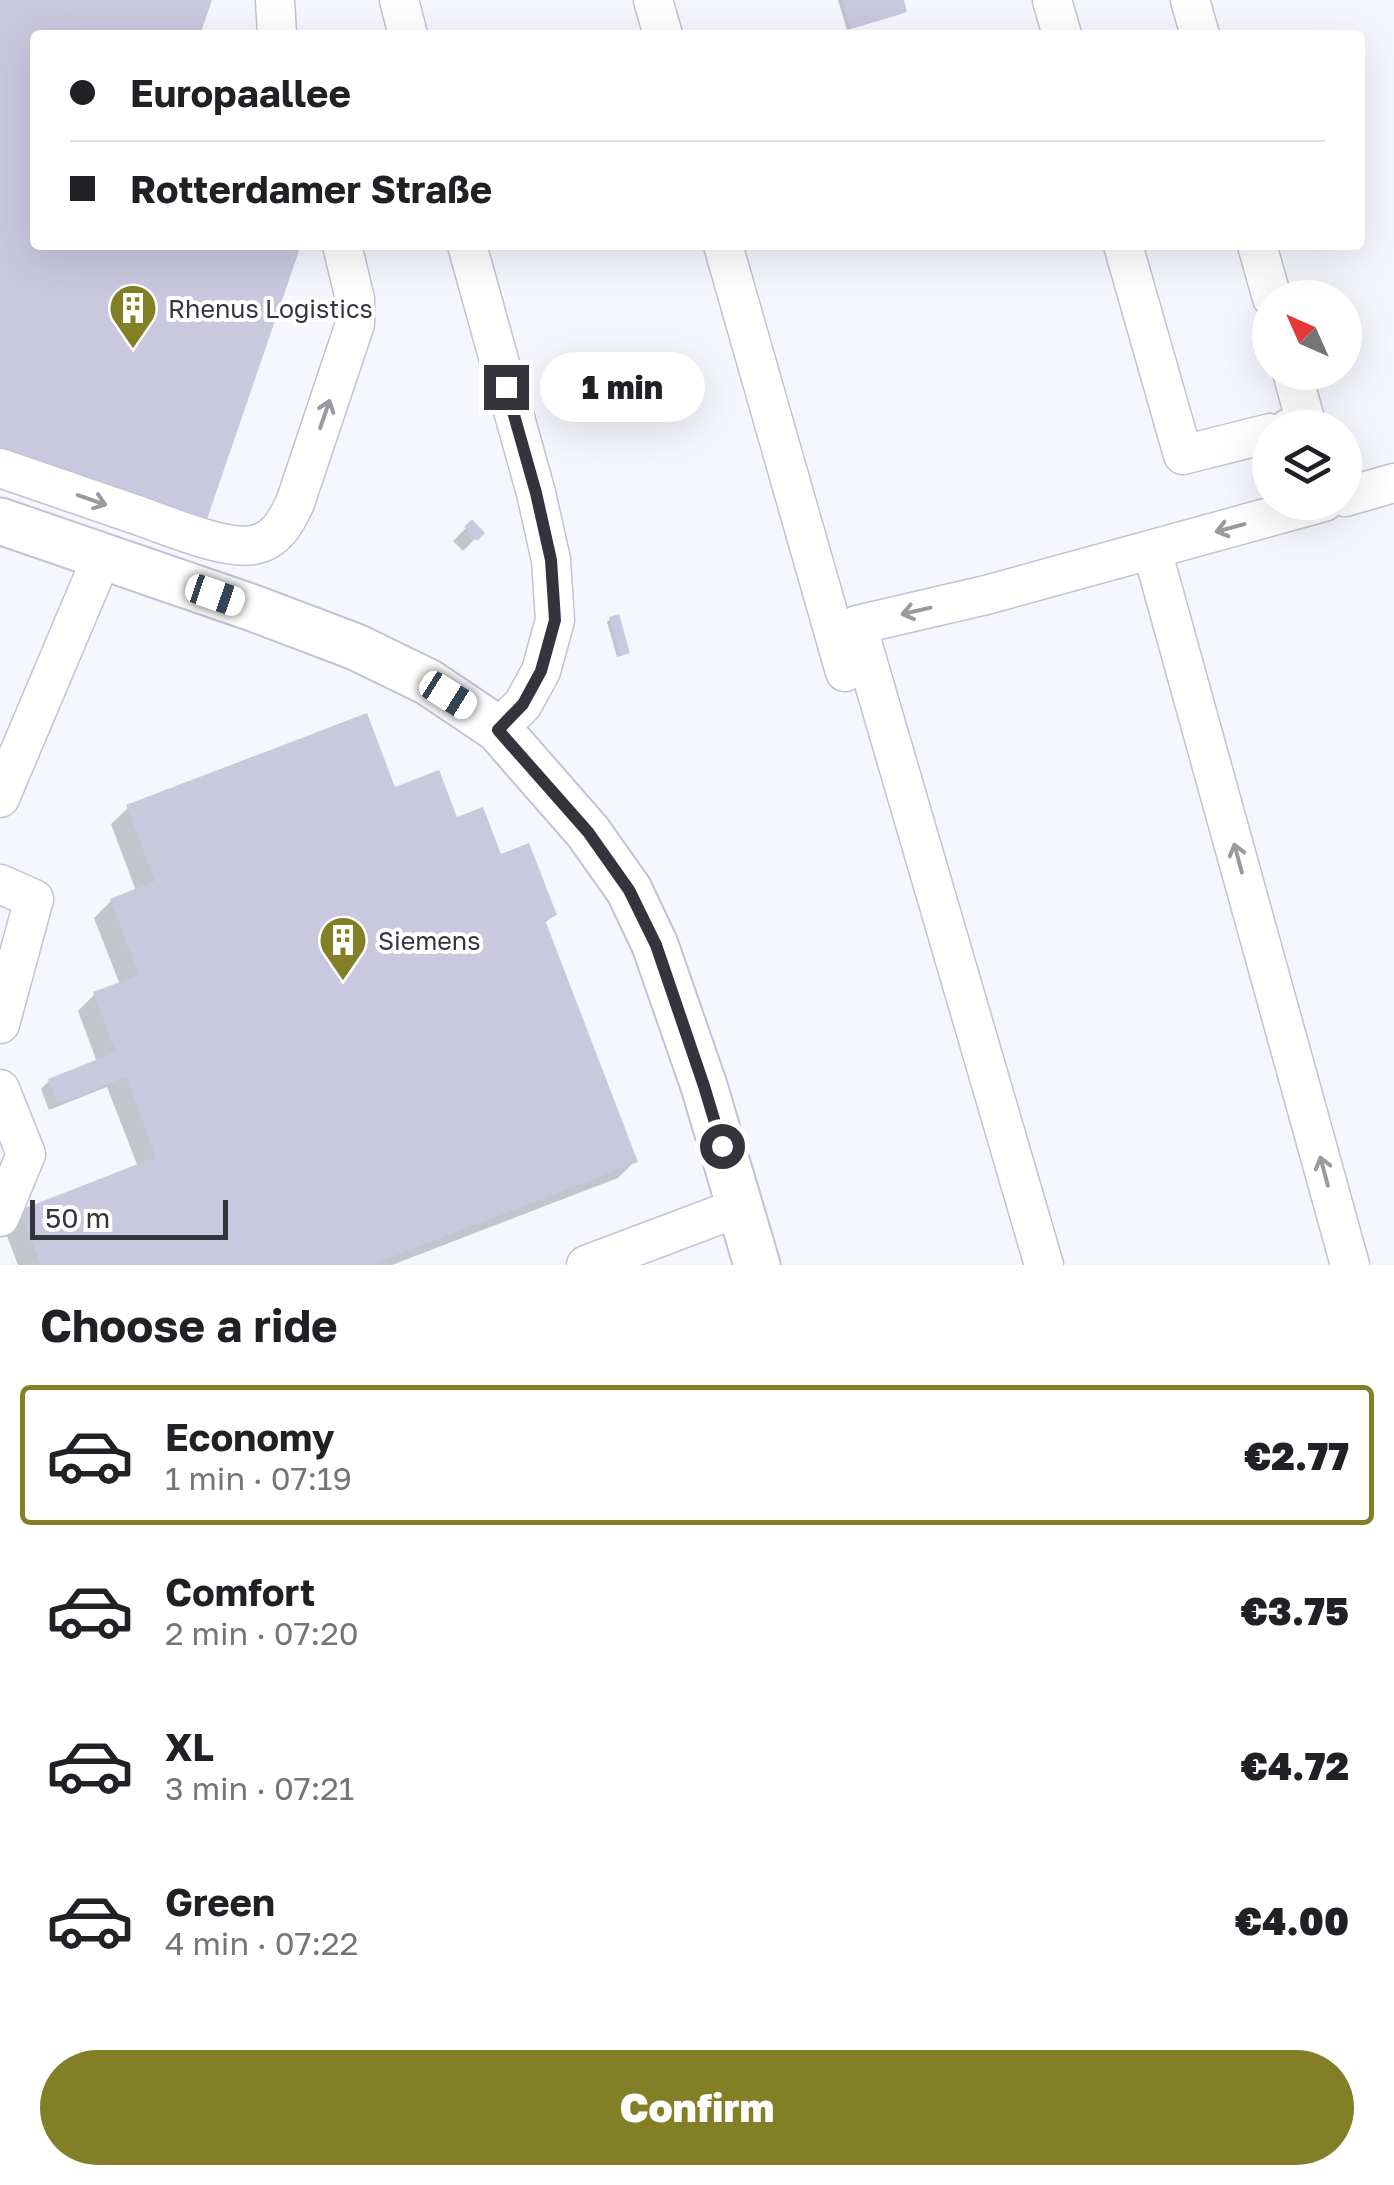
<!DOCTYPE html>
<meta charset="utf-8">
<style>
:root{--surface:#fff;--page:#f2f2f2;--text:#202124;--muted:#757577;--line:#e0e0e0;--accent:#827f26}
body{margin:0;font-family:"Golos Text",sans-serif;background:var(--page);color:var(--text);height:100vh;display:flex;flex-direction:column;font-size:38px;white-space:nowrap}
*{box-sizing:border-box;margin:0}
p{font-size:32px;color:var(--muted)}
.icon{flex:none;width:55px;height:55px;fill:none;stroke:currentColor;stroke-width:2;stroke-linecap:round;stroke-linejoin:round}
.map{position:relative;height:1265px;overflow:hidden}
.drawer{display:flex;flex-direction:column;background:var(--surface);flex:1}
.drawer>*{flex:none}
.guide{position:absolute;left:30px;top:30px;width:1335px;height:220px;border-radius:10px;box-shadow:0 10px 40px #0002;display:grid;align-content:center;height:220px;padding:0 40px;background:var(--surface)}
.needle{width:65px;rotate:315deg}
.fabs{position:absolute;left:1252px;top:280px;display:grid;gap:20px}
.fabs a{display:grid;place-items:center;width:110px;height:110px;border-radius:50%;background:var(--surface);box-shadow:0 10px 40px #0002;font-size:50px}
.scale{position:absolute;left:30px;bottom:25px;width:198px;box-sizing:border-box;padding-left:10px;border:5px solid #34343d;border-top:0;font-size:28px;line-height:35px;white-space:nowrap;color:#34343d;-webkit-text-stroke:8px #fff;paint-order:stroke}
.end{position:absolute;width:45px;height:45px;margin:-22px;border:12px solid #34343d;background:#fff;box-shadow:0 0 0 5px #fff}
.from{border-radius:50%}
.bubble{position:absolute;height:70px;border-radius:35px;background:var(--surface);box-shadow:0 10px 40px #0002;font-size:32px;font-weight:800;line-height:70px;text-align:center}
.car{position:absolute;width:30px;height:60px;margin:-30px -15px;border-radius:12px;box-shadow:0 0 8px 2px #0007;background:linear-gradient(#fff 24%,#345 0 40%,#fff 0 76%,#345 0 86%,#fff 0)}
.guide b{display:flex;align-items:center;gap:35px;height:95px;font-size:38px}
.guide b+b{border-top:2px solid var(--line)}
.guide i{width:25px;height:25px;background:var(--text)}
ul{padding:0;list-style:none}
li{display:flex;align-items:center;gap:30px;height:140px;margin:0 20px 15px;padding:0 20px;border:5px solid transparent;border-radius:10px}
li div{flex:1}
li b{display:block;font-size:38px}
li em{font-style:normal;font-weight:800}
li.on{border-color:var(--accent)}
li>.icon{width:90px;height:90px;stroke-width:1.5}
h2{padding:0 40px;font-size:45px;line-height:120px}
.primary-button{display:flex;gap:20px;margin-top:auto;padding:20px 40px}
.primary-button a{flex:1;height:115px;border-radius:60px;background:var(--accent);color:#fff;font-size:40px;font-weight:800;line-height:115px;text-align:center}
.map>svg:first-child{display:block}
.shadow{fill:#0003}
.building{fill:#c9c8df}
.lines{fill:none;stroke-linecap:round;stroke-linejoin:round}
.minor-casing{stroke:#c2c2d8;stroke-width:41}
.major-casing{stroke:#c2c2d8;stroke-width:49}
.minor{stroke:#fff;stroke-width:38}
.major{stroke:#fff;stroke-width:45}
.oneway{stroke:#9a9a9e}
.route{stroke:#34343d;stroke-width:12}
.labels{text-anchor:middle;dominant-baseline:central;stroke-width:8;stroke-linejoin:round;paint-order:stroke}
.poi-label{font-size:25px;fill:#34343d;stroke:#fff;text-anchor:start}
</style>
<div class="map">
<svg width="1394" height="1265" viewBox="0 0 1394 1265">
<rect width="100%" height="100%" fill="#f6f6ff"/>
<g class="shadow">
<path d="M838,0H901L904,11L901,14L847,30Z"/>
<path d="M472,522L482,532L463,551L453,541Z"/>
<path d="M610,619L627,652L624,655L617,657L607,622Z"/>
<path d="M394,790L456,820L499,858L554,915L544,924L635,1161L618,1178L392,1265H18L4,1228L21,1212L138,1167L107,1087L49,1110L41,1089L49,1081L97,1062L78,1011L95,994L120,985L94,918L111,901L136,891L111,824L128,808Z"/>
</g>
<g class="building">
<path d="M0,0H212L200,35H35V245H301L205,525L0,455Z"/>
<path d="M842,0H904L907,12L850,28Z"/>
<path d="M472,519L485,533L477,541L464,527Z"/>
<path d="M619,614L630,653L620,656L609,617Z"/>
<path d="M367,713L395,787L439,770L457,817L483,807L501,854L529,843L557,915L545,920L638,1162L370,1265H41L20,1210L156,1157L126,1077L57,1104L48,1079L116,1052L93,992L139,975L110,899L155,881L126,805Z"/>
</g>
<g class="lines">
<g class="minor-casing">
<g id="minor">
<path d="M275,0L277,35"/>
<path d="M399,0L408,35"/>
<path d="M653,0L663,35"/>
<path d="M1052,0L1062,35"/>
<path d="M1190,0L1200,35"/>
<path d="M467,245L536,493L551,560L555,620L541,671L523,704L498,729"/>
<path d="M723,245L845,672"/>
<path d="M1123,245L1183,455L1270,433"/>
<path d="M1257,245L1272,298"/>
<path d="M1289,428L1306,423L1292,372"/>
<path d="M0,468C47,484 93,500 140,516C168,526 225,550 253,545C276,541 286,522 295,503L355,324V299L342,245"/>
<path d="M1345,497L1394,483"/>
<path d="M1152,550L1350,1265"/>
<path d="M0,798L102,557"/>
<path d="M0,884L34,899L0,1024"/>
<path d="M0,1089L26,1154L0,1217"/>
<path d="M586,1265L740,1207"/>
<path d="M1044,1265L857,625L986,595L1324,502"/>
</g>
</g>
<g class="major-casing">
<path id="major" d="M0,521L253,608L356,647L428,682L498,729L588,832L629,890L655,945L704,1086L757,1265"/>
</g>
<use href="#minor" class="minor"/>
<use href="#major" class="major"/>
</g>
<defs><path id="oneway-shaft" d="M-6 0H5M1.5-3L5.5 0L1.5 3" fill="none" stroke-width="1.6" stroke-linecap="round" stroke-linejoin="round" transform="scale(2.5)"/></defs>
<g class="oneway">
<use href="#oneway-shaft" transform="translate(325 414) rotate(-71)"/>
<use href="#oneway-shaft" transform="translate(92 500) rotate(19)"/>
<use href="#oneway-shaft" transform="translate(1230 528) rotate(165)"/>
<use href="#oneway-shaft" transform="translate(916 611) rotate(167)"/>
<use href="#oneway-shaft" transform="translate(1238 858) rotate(-105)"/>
<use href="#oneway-shaft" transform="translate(1324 1171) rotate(-105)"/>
</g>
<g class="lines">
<path class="route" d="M506,387L536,493L551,560L555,620L541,671L523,704L498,730L588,832L629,890L656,945L704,1086L722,1146"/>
</g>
<defs>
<g id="building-pin" transform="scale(2.5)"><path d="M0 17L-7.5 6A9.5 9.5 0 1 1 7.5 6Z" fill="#827f26" stroke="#fff"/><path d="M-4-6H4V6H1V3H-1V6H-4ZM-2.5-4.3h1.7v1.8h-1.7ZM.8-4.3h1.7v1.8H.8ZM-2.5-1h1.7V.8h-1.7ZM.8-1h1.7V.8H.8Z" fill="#fff"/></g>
</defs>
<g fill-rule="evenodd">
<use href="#building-pin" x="133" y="308"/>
<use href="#building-pin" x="343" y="940"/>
</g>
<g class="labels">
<g class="poi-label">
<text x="168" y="308">Rhenus Logistics</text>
<text x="378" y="940">Siemens</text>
</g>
</g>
</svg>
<div class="fabs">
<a><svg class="needle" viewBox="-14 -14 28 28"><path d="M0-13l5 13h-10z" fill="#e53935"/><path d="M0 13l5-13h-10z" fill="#757577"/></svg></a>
<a><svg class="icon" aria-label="layers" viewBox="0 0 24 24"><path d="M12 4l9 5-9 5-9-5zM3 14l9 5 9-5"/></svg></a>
</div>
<div class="scale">50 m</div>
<i class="end from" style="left:722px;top:1146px"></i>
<i class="end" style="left:506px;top:387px"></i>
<div class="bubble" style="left:540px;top:352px;width:165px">1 min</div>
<i class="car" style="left:215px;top:595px;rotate:109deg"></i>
<i class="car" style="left:448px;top:695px;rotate:122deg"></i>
<div class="guide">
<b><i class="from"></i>Europaallee</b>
<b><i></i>Rotterdamer Straße</b>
</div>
</div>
<section class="drawer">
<h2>Choose a ride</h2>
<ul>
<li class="on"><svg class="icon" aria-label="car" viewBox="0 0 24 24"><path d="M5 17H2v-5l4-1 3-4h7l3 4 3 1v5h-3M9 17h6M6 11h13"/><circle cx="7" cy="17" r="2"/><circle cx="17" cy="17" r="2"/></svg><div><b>Economy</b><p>1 min · 07:19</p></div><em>€2.77</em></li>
<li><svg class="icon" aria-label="car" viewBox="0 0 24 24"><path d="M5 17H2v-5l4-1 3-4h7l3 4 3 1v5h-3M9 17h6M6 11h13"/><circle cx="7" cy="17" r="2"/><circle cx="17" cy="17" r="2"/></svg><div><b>Comfort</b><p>2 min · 07:20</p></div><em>€3.75</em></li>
<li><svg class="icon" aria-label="car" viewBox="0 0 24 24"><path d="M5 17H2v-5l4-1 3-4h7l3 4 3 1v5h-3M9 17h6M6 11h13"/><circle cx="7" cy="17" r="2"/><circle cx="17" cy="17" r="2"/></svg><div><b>XL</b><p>3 min · 07:21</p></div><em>€4.72</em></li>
<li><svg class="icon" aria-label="car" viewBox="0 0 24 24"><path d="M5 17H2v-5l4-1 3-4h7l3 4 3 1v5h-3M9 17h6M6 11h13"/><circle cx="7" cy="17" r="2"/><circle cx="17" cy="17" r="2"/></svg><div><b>Green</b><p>4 min · 07:22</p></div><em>€4.00</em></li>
</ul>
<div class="primary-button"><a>Confirm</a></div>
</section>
